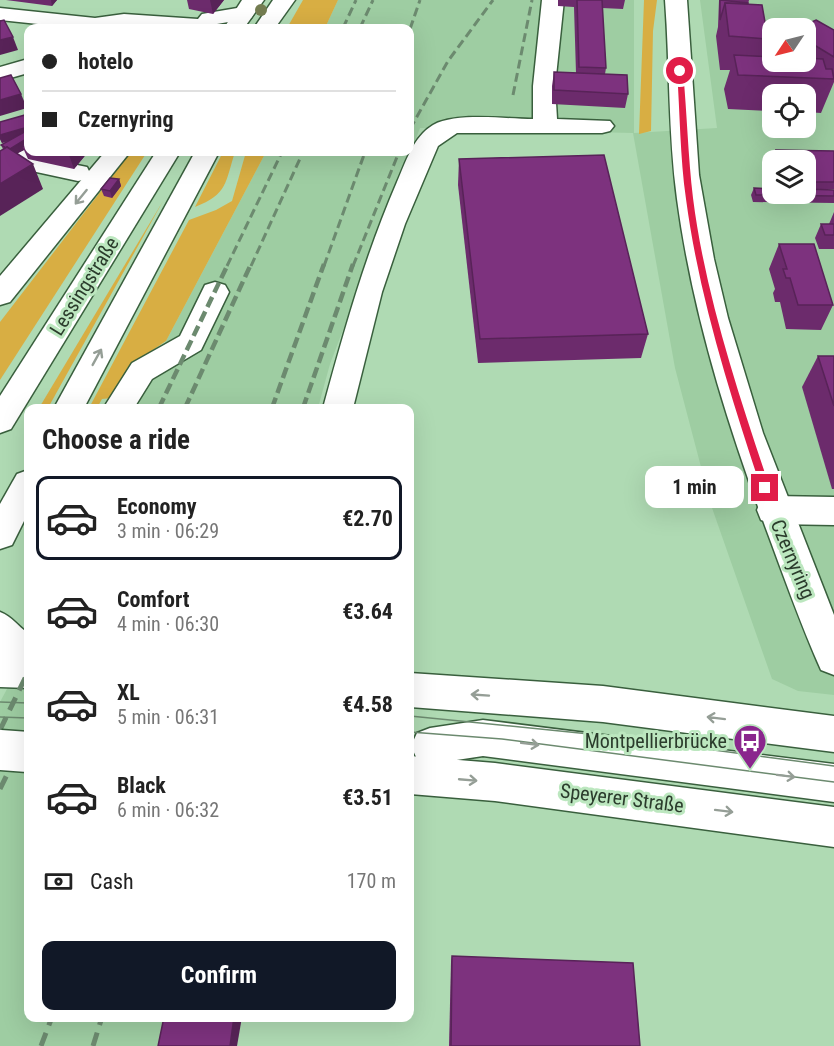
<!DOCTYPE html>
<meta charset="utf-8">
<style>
:root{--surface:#fff;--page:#f2f2f2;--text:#222;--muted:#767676;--line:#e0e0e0;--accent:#111827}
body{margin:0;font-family:"Roboto Condensed",sans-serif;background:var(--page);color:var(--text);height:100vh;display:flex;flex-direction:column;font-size:22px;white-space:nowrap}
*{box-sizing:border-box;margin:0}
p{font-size:20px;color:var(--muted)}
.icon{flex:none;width:33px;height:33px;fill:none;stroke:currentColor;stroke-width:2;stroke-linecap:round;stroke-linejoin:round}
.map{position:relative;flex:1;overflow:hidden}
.drawer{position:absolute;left:24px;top:404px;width:390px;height:618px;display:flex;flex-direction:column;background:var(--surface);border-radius:12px;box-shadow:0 6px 24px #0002}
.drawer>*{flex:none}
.guide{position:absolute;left:24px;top:24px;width:390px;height:132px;border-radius:12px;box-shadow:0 6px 24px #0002;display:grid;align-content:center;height:132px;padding:0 18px;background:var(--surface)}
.needle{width:39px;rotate:235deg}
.tools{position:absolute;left:762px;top:18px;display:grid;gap:12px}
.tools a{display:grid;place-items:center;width:54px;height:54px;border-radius:12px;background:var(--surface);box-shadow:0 6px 24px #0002;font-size:30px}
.end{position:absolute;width:27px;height:27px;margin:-14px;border:8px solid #e11d48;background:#fff;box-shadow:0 0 0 3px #fff}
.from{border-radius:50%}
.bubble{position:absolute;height:42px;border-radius:12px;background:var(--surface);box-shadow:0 6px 24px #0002;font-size:20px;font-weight:700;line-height:42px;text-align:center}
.guide b{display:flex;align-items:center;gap:21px;height:57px;font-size:22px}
.guide b+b{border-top:2px solid var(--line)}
.guide i{width:15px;height:15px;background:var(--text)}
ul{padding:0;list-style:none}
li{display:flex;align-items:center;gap:18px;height:84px;margin:0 12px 9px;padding:0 6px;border:3px solid transparent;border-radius:12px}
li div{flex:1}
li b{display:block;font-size:22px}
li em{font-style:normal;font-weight:700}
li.current{border-color:var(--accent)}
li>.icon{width:54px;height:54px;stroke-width:1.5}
h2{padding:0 18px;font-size:27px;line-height:72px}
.pay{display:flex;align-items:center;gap:15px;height:66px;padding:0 18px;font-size:22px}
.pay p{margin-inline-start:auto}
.cta{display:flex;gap:12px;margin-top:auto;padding:12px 18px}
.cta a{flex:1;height:69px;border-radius:12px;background:var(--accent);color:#fff;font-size:24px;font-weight:700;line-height:69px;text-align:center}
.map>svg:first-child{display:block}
.built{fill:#9ecda2;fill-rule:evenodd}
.green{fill:#d8ae43}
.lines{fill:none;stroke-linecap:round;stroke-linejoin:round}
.minor-casing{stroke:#395f3d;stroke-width:3}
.major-casing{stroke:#395f3d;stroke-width:3}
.minor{fill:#fff;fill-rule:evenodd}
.major{fill:#fff;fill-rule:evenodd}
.tram{stroke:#6c8a6f;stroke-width:1.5}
.rail-far2{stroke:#6c8a6f;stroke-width:3;stroke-dasharray:9 4.5;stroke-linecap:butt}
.rail-far1{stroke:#6c8a6f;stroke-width:4.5;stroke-dasharray:11 5;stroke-linecap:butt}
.rail{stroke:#6c8a6f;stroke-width:5;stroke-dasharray:14 8;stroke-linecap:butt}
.major-bridge-casing{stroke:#395f3d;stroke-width:43;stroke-linecap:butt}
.major-bridge{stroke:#fff;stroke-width:40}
.tree{fill:#747d51}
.wall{fill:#6c2b6c}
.shaded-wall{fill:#582358}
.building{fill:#7d327e;stroke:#582358;stroke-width:1.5}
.oneway{stroke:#959e96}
.route{fill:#e11d48}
.labels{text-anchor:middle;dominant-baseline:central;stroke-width:6;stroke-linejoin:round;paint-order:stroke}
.street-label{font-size:20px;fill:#2b3c2c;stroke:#bce7bf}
.poi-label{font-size:20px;fill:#2b3c2c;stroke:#bce7bf;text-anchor:end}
</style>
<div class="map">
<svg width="834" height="1046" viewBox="0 0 834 1046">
<rect width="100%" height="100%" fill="#afdab3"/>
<g class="built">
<path d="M338,0H634V133L717,128L700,0H834V695L798,691L772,679L711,505L675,368L633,133L420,128L330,364L318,408H137L166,341L266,152H410V28H325ZM772,28H806V62H772ZM772,94H806V128H772ZM772,160H806V194H772Z"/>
<path d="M28,650V1017H165L160,1046H0V702Z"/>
</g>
<g class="green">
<path d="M303,0H338L325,28H287Z"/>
<path d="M644,0H657L653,31L651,131L639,134Z"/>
<path d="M131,152H147L0,380V322Z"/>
<path d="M223,152H235C225,183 228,194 195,207Z"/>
<path d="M246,152H266L166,341L128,367L112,398L102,399L97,408H89L189,220L216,210L232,201Z"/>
<path d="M163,201L48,408H39Z"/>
</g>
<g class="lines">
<g class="minor-casing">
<g id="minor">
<path d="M542,0H564L555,86L557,119L610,121L614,126L610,131L602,133H457L438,146L405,224L382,292L353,408H323C344,331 365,256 397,182C406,162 413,137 433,125C456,112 507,119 533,119V86Z"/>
<path d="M243,7L251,8L254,13L251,18L217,24L213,28H76L0,20V8L95,18L124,14L198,19L202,14Z"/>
<path d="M28,59V73L0,81V67Z"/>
<path d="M28,140V152H38L33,156L87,167L90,173L87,179L78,181L4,165L1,160C7,150 17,143 28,140Z"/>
<path d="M215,282L225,285L229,292L201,350L152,379L134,408H108L106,404L132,363L180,336L205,285Z"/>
<path d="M773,496L834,497V525L773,524L761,520L757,510L761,500Z"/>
<path d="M483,720L834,764V802L483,756L430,764L417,759L411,746L417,733L430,728Z"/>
</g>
</g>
<g class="major-casing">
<g id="major">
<path d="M242,0H264L244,28H224Z"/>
<path d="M273,0H295L275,28H254Z"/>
<path d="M665,0H687L699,175L714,259L728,318L763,433L834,615V675L821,670C800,623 783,574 765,526C726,420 692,311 677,199C668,133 670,66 665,0Z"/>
<path d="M105,152H130L10,302L0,305V276Z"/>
<path d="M156,152H180L11,429L0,433V396Z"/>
<path d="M195,152H219L84,408H54Z"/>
<path d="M28,470V513L12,545L0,549V504L17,474Z"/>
<path d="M0,612C13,617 17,626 28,633V688L0,687Z"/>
<path d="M410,673L603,686L834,716V752L603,722L410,707Z"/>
<path d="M410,756L495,763L834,807V847L495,801L410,794Z"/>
</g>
</g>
<use href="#minor" class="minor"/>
<use href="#major" class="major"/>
<g class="tram">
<path d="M0,702L28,703"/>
<path d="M410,716L609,736L834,766"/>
<path d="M0,717L28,718"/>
<path d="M410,732L502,739L834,782"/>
</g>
<g class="rail-far2">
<path d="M343,28L356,0"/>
<path d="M360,28L373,0"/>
<path d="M410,29L420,0"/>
<path d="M513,95L532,0"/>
<path d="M410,129L448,61L493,0"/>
<path d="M227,266L282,152"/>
<path d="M251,266L303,152"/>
<path d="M324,266L365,152"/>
<path d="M353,266L399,152"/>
</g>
<g class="rail-far1">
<path d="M159,408L228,264"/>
<path d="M185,408L251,264"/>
<path d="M272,408L324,264"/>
<path d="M303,408L353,264"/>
</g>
<g class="rail">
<path d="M0,730L28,672"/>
<path d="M0,789L28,732"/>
<path d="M41,1046L52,1017"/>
<path d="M93,1046L102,1017"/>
</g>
<g class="major-bridge-casing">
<path id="major-bridge" d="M0,750L28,752"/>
</g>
<use href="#major-bridge" class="major-bridge"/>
</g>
<circle class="tree" cx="261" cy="10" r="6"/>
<g class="wall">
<path d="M6,0H57L52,6Z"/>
<path d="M187,0H224L213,14L189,9Z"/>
<path d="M558,0H625L623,9L602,8L606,68L605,74L628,94L625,108L552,104V86L554,72L576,73L574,7L558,6Z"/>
<path d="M719,0H749L748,4L768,39L762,56L806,62V28L834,30V82L821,113L806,112V94H772V111L728,109L724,89L730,70H720L716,36L718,27Z"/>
<path d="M0,122H28V152H88L74,169L28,159L24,150L17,153L43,189L3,149L1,145L9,140L2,143L0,139Z"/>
<path d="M776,150L834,151V189H806V160H775L774,157Z"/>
<path d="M459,159L648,334L641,358L478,363L458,185Z"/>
<path d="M119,179L121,186L112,198L104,196L101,189Z"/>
<path d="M754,188L834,190V203L753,202L751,195Z"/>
<path d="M834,212V249H819L815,238L821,224H829Z"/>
<path d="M779,244L833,305L821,330L786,329L780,302H775L773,293L775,289L769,269Z"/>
<path d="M818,356H834V489H832L802,387Z"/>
<path d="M452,956L640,1046H449L451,962Z"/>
</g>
<g class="shaded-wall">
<path d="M51,0H57L52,6Z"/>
<path d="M210,0H224L213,14Z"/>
<path d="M13,37L18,50L0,55V40Z"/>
<path d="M21,94L27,108L0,116V100Z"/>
<path d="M28,127V135L2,143L0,139V135Z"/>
<path d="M28,138V147L22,146L24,150L11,157L8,150Z"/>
<path d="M68,152H88L74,169Z"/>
<path d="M33,164L43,189L0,216V184Z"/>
<path d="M119,179L121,186L112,198L110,191Z"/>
<path d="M234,1017H242L237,1046H230Z"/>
</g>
<g class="building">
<path d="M577,0H602L606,68L579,67Z"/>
<path d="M720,0L748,3V4L725,3L720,20Z"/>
<path d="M725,3L762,5L768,39L729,36Z"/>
<path d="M4,20L13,37L0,40V21Z"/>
<path d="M816,20L834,30V57L806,40V28H798Z"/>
<path d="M98,26L140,28H97Z"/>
<path d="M734,55L772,57V62H806V58L823,59L826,69H832L834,79L738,75Z"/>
<path d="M554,72L627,75L628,94L554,90Z"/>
<path d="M11,75L21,94L0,100V78Z"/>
<path d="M25,115L28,122V127L0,135V122Z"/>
<path d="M26,131L28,132V138L10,149L7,147L6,148L1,145Z"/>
<path d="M28,141V147L22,146Z"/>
<path d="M7,147L33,164L0,184V151Z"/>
<path d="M776,150L834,151V182H806V160H780Z"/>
<path d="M604,155L648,334L480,339L459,159Z"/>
<path d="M110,178L119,179L110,191L101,189Z"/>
<path d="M754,188L772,189V194H806V189L834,190V196L756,195Z"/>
<path d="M821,224H834V235H825Z"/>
<path d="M779,244H814L833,305H798L790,278H786L783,269H787Z"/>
<path d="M818,356H834V406Z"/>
<path d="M452,956L633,963L640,1046H451Z"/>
<path d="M164,1017H234L230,1046H158Z"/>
</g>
<defs><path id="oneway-shaft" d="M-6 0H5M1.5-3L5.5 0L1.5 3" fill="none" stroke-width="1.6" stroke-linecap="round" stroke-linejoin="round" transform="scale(1.5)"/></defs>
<g class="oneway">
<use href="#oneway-shaft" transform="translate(81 197) rotate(129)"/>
<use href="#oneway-shaft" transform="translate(97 357) rotate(-61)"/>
<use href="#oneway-shaft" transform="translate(480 695) rotate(-176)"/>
<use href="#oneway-shaft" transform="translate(716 718) rotate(-173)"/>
<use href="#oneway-shaft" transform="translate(530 744) rotate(7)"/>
<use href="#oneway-shaft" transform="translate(786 776) rotate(7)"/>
<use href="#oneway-shaft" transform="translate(468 780) rotate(5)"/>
<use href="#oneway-shaft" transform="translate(724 811) rotate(7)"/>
</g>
<path class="route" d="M680,69L683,71C687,113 688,156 693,198C705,294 739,396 770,488L765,492L761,488C730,394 699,297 686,199C680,157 680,113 677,71Z"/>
<defs>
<g id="bus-pin" transform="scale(1.725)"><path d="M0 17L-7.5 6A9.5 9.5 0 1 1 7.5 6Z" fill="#8a268d" stroke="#bce7bf"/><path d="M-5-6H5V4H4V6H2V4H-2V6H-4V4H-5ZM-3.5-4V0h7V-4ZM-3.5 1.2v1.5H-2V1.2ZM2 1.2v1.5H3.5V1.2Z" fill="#fff"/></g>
</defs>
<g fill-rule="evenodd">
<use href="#bus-pin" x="750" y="741"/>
</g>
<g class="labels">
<g class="street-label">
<text transform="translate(84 286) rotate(-58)">Lessingstraße</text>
<text transform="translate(793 559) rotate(67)">Czernyring</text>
<text transform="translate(622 798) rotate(7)">Speyerer Straße</text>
</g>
<g class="poi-label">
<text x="727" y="741">Montpellierbrücke</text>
</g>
</g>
</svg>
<div class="tools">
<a><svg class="needle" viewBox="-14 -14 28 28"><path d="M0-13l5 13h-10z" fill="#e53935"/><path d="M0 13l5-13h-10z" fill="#767676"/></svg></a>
<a><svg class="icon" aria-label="locate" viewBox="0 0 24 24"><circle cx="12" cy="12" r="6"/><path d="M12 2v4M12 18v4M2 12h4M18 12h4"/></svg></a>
<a><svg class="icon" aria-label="layers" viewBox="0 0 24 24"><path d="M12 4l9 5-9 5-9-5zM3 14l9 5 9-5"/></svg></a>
</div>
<i class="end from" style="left:680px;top:71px"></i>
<i class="end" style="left:765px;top:488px"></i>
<div class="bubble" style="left:645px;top:466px;width:99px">1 min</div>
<div class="guide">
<b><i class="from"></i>hotelo</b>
<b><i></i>Czernyring</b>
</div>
<section class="drawer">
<h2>Choose a ride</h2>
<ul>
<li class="current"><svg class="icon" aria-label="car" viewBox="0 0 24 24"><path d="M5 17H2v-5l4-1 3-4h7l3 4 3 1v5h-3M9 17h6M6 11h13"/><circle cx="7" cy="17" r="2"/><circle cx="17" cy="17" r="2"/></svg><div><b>Economy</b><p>3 min · 06:29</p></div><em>€2.70</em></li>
<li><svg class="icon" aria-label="car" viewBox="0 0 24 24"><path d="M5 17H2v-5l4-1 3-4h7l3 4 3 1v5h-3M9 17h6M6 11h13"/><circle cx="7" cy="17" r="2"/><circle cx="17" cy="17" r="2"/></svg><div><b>Comfort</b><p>4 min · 06:30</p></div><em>€3.64</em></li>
<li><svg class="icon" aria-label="car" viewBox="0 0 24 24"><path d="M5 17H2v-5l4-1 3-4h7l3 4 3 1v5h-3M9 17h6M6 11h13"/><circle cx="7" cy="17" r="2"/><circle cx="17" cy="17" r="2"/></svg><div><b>XL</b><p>5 min · 06:31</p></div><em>€4.58</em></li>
<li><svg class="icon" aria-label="car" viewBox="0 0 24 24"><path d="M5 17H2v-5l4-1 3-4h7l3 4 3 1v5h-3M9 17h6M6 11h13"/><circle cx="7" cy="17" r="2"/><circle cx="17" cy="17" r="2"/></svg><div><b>Black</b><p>6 min · 06:32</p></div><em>€3.51</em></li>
</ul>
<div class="pay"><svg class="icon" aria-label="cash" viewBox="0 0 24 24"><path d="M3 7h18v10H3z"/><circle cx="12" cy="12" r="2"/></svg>Cash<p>170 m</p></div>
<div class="cta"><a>Confirm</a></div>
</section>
</div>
